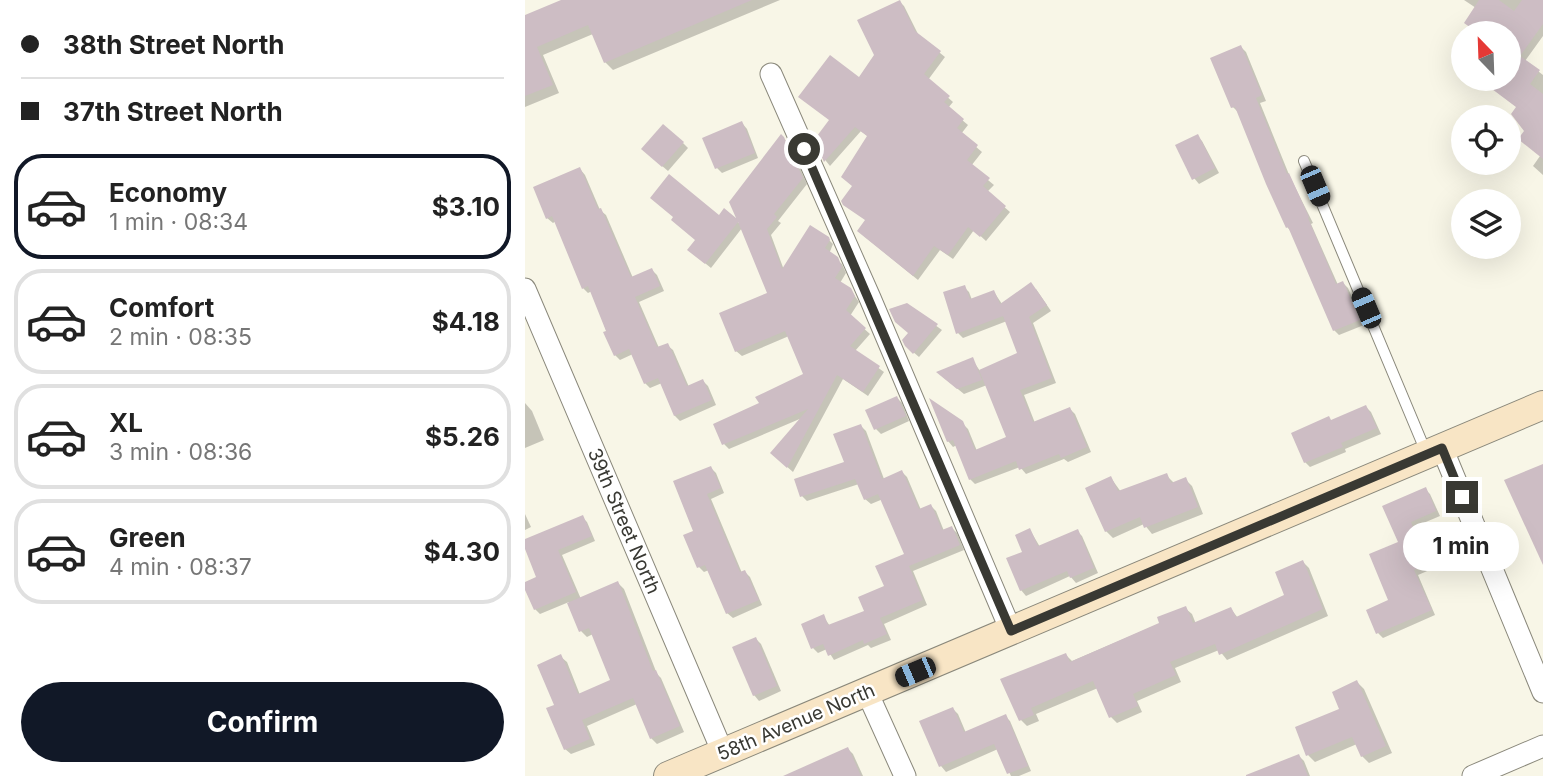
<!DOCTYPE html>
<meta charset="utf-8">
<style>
:root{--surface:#fff;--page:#f6f6f6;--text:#222;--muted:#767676;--line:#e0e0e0;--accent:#111827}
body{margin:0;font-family:Inter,sans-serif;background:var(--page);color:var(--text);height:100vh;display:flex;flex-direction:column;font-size:26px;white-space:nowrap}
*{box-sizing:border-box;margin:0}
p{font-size:23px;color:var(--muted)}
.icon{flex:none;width:38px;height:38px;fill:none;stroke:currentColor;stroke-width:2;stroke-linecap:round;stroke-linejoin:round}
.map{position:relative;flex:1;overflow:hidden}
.sheet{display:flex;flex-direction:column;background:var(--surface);width:525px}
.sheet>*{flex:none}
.guide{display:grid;align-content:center;height:154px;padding:0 21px;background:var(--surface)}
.needle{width:46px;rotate:337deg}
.controls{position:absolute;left:926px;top:21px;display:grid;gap:14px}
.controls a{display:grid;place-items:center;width:70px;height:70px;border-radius:50%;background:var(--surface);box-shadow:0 7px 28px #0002;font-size:35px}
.end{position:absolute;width:32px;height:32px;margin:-16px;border:9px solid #393933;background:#fff;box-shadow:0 0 0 4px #fff}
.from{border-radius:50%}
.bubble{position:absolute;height:49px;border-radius:24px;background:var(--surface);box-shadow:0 7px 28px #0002;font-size:23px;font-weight:700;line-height:49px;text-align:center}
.car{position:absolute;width:21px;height:42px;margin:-21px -10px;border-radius:9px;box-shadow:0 0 5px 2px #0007;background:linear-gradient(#222 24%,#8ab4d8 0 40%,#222 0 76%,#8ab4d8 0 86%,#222 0)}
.guide b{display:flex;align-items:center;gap:24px;height:66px;font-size:26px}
.guide b+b{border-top:2px solid var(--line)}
.guide i{width:18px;height:18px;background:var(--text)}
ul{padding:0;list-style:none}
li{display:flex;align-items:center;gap:21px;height:105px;margin:0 14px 10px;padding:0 7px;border:4px solid var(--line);border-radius:28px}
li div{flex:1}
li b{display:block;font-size:26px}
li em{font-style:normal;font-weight:700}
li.active{border-color:var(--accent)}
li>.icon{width:63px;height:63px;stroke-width:1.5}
.cta{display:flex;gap:14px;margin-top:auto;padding:14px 21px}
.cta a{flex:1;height:80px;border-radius:42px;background:var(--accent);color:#fff;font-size:28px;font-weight:700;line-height:80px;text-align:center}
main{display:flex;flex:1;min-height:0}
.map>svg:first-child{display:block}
.shadow{fill:#0003}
.building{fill:#cdbdc4}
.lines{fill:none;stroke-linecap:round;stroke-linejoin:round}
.lane-casing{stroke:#8a887b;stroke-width:12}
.street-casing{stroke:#8a887b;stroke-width:23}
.secondary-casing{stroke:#8a887b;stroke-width:30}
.lane{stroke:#fff;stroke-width:10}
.street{stroke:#fff;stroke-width:21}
.secondary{stroke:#f8e5c5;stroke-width:28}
.route{stroke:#393933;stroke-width:9}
.labels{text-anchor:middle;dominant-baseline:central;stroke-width:5;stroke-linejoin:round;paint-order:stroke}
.street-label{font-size:19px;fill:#393933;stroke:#fff}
</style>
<main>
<section class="sheet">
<div class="guide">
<b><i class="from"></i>38th Street North</b>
<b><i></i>37th Street North</b>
</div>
<ul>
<li class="active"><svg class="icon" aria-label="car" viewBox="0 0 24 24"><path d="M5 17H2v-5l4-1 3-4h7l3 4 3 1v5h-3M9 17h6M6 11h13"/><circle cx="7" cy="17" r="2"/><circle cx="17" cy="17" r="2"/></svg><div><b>Economy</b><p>1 min · 08:34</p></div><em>$3.10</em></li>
<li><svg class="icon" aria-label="car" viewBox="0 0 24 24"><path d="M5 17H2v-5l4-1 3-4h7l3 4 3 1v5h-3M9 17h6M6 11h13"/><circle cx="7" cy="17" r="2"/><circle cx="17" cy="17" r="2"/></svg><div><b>Comfort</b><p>2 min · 08:35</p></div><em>$4.18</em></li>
<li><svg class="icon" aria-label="car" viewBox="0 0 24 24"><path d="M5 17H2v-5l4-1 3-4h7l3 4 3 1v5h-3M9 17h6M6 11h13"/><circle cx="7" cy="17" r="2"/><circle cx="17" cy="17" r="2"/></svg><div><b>XL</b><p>3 min · 08:36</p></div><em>$5.26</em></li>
<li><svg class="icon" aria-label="car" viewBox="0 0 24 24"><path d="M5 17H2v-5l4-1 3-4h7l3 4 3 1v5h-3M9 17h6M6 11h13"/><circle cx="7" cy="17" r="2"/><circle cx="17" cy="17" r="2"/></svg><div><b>Green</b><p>4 min · 08:37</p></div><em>$4.30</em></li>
</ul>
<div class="cta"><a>Confirm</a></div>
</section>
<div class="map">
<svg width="1018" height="776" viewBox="0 0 1018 776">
<rect width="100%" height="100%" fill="#f8f6e7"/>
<g class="shadow">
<path d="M40,0H255L88,70L80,62L68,34L18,55L34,93L0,107V17Z"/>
<path d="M939,0H1018V36L1000,61L1018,75V175L1008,166L1015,156L1001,131L993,108L969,88L976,79H984V33H953L946,28L941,23L951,8Z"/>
<path d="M374,1L379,6L394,36L420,57L403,80L428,102L423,108L443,125L436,134L457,152L446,166L469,185L462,192L485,212L461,241L449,230L428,259L415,250L393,280L339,236L342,221L329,186L344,137L336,131L305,166L301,161L291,140L351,56Z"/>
<path d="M716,47L721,52L741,101L735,103L765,177L788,223L786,224L813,285L818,283L823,288L839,325L814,335L809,330L767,232L762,227L713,112L708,107Z"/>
<path d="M217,123L222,129L233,158L197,173L192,168Z"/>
<path d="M672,136L677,141L694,173L674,184L669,178Z"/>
<path d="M258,138L264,144L282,184L253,221L256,223L246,235L259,270L303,239L308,244L304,254L317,264L321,273L315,283L325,289L334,302L325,316L345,334L330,351L359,372L343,396L318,379L268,472L252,458L277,418L204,449L199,444L236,404L280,375L264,336L217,356L211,351L244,294L217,228L186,268L170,255L200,211L215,224Z"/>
<path d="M158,143L163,148L143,171L123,154Z"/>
<path d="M55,169L60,175L75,210L81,215L108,278L127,270L132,275L139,291L114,302L134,348L142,345L148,350L164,387L178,381L183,386L191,405L155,421L150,416L137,383L125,388L120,383L108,354L95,360L90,355L67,291L63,293L58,288L31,221L28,223L22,218Z"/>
<path d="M439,287L444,292L447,300L469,292L477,304L511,289L526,311L508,323L531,383L499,395L510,423L545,409L550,414L566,452L543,462L539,459L501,474L495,467L450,484L445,479L432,445L428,447L423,441L437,423L443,429L452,451L484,438L462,385L439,394L418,377L447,359L455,371L495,354L482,321L438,338L433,333Z"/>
<path d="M382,305L417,330L394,357L387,351Z"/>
<path d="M372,398L377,403L384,421L356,434L351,429Z"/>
<path d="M0,403L7,411L19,440L0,448Z"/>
<path d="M841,407L846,412L856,434L820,449L821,452L785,467L780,462L807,422Z"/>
<path d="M336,426L341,431L359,479L377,472L382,477L396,510L406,506L411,511L419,531L427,528L432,533L439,550L388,571L402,605L359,624L366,640L346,648L343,645L309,660L302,649L293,653L288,648L298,616L305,626L341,612L361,587L381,555L358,499L346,504L340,499L334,484L282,501L277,496L321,463Z"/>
<path d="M186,468L191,473L199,493L186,499L217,573L220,572L225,577L237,605L208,618L202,613L184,570L179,572L174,567L171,532Z"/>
<path d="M641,475L649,483L660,479L667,486L678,514L627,534L619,524L588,538L581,531L586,478L596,492Z"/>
<path d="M900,489L905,494L915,516L889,527L907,569L893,575L910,615L858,638L853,633L865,601L875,543Z"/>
<path d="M0,514L6,527L0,530Z"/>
<path d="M57,517L62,522L70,541L37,555L56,599L93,583L99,589L132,674L136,678L159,732L132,744L126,738L112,704L62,726L70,745L46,754L40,749L31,706L36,657L42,662L55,695L87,681L68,634L62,637L56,631L44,602L15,614L10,609L0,583L14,578L0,541Z"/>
<path d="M505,530L515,547L552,531L557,536L573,573L551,583L545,576L501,596L496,590L499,553Z"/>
<path d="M778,562L784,568L803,616L702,660L694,650L650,668L656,682L612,701L617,712L592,723L586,717L573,688L511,714L514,721L502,726L496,720L478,680L541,655L547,661L636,623L660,608L667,614L671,624L706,609L713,618L762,596Z"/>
<path d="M231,639L236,644L256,691L234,701L229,695L210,648Z"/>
<path d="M832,682L839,689L867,753L844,763L837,756L832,744L790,762L783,755L817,710Z"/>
<path d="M428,709L433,714L441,733L480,716L485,721L506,771L494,776H486L473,749L421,772L416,766L397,722Z"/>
<path d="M323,749L328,754L338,776H266Z"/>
<path d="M774,756L779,761L785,776H745Z"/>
</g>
<g class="building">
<path d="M36,0H227L79,63L63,25L12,47L28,85L0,96V15Z"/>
<path d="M375,0L390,31L416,51L399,74L425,96L419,102L439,119L432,128L453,145L442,160L465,178L458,186L481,206L455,237L443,227L423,255L409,246L388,276L332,231L340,220L318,205L316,201L327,186L316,177L342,136L330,127L299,162L289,140L304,120L273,97L305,55L334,77L349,55L332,20Z"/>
<path d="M954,0H974L989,11L997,0H1018V24L995,56L1015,70L1005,84L1018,94V159L993,139L999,131L986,114L991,107L967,89L974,79H984V33H953L939,23Z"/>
<path d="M716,45L737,95L731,98L762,174L764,173L784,217L783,218L811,284L818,281L835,320L808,331L763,227L761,228L741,184L710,107L706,108L685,58Z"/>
<path d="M217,121L230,153L190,169L177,138Z"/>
<path d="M138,124L159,142L137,167L116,149Z"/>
<path d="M256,134L259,137L278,178L249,214L252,217L242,229L257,269L285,225L304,237L305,240L300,248L313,257L317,267L310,278L326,288L330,296L321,310L341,328L325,346L355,366L338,392L312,375L262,468L245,453L283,409L197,445L188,424L234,403L230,397L278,374L260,331L210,352L194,313L242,293L213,222L180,264L162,250L170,240L146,220L148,217L125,198L144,174L194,215L199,208L211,218L204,202Z"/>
<path d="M673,134L690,168L667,180L650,145Z"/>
<path d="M55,167L73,209L76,208L106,277L127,268L135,286L110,297L132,347L143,343L162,386L178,379L187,400L149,416L133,378L119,384L104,349L89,356L78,332L81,331L63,286L57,289L27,216L21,219L8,187Z"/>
<path d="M506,282L522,305L504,317L527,378L495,390L508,422L545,407L562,447L536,458L534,454L494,470L491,461L444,480L428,440L422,442L404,398L438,421L450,450L481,437L454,370L492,353L478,316L431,334L418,292L440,285L445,299L469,290L475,304Z"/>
<path d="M382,303L413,324L388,354L380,346L377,340L383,333L370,322L364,309Z"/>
<path d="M448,357L457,380L432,389L411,372Z"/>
<path d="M372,396L381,416L349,430L340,410Z"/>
<path d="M841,405L852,428L816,443L818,447L779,463L766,433L804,416L806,420Z"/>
<path d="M336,424L357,479L377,470L394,509L406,504L417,530L427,526L435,545L384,566L398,600L355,618L362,634L339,644L338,640L303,656L298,644L286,649L276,624L299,614L303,625L339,611L333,597L359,586L350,566L379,554L353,494L339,500L330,479L275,497L269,479L319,462L308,434Z"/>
<path d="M1018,464V565L979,480Z"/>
<path d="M186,466L196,488L182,494L215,572L220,570L234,600L201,614L180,565L172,568L158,535L168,531L148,481Z"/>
<path d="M642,473L646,483L661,477L673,507L619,528L615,517L580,532L560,488L586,476L593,491Z"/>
<path d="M901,487L911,511L886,522L903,564L889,570L907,610L851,634L841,610L863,600L844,554L873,542L857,506Z"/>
<path d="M58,515L67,536L33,550L51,592L9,610L0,590V582L11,577L0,549V539Z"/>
<path d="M505,528L513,546L553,529L569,568L545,578L542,571L495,591L481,558L497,552L490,535Z"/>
<path d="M778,560L798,609L694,655L690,644L645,662L651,675L608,694L613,706L584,718L568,681L506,708L509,715L494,721L475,679L541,653L545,662L634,623L632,617L661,606L668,623L706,607L711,617L759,595L750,572Z"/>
<path d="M93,581L128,671L131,670L155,726L125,739L108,698L57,720L65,739L39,750L21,708L29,705L12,665L36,654L53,694L85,680L64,628L54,632L42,603Z"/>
<path d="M231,637L252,686L228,696L207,647Z"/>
<path d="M832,680L861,746L836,757L827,737L781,756L770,727L814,709L807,692Z"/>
<path d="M428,707L439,732L481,714L503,766L482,774L469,744L414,767L394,721Z"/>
<path d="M323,747L336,776H258Z"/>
<path d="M774,754L783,776H721V775Z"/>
</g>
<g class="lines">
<g class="lane-casing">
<path id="lane" d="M779,161L901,452"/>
</g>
<g class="street-casing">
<g id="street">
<path d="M246,74L345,298L486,631"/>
<path d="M0,289L198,753"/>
<path d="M917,448L1018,692"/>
<path d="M342,692L380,776"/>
<path d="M948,776L1018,746"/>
</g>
</g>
<g class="secondary-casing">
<path id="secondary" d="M143,776L1018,405"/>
</g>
<use href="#lane" class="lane"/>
<use href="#street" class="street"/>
<use href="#secondary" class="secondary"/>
</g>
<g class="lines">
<path class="route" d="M279,149L486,631L917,448L937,497"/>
</g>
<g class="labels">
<g class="street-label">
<text transform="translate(99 521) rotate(67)">39th Street North</text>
<text transform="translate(271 722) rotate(-23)">58th Avenue North</text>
</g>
</g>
</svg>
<div class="controls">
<a><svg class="needle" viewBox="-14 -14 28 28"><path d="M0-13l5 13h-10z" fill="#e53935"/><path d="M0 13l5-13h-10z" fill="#767676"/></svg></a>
<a><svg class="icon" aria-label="locate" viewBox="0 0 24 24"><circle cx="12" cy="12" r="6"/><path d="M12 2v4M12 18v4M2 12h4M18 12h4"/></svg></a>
<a><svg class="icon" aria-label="layers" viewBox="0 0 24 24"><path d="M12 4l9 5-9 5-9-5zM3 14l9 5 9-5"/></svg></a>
</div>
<i class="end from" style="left:279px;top:149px"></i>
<i class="end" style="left:937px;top:497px"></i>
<div class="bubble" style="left:878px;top:522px;width:116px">1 min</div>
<i class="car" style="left:790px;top:186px;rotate:157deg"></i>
<i class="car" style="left:841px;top:308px;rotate:337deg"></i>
<i class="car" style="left:390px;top:672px;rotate:247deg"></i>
</div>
</main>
